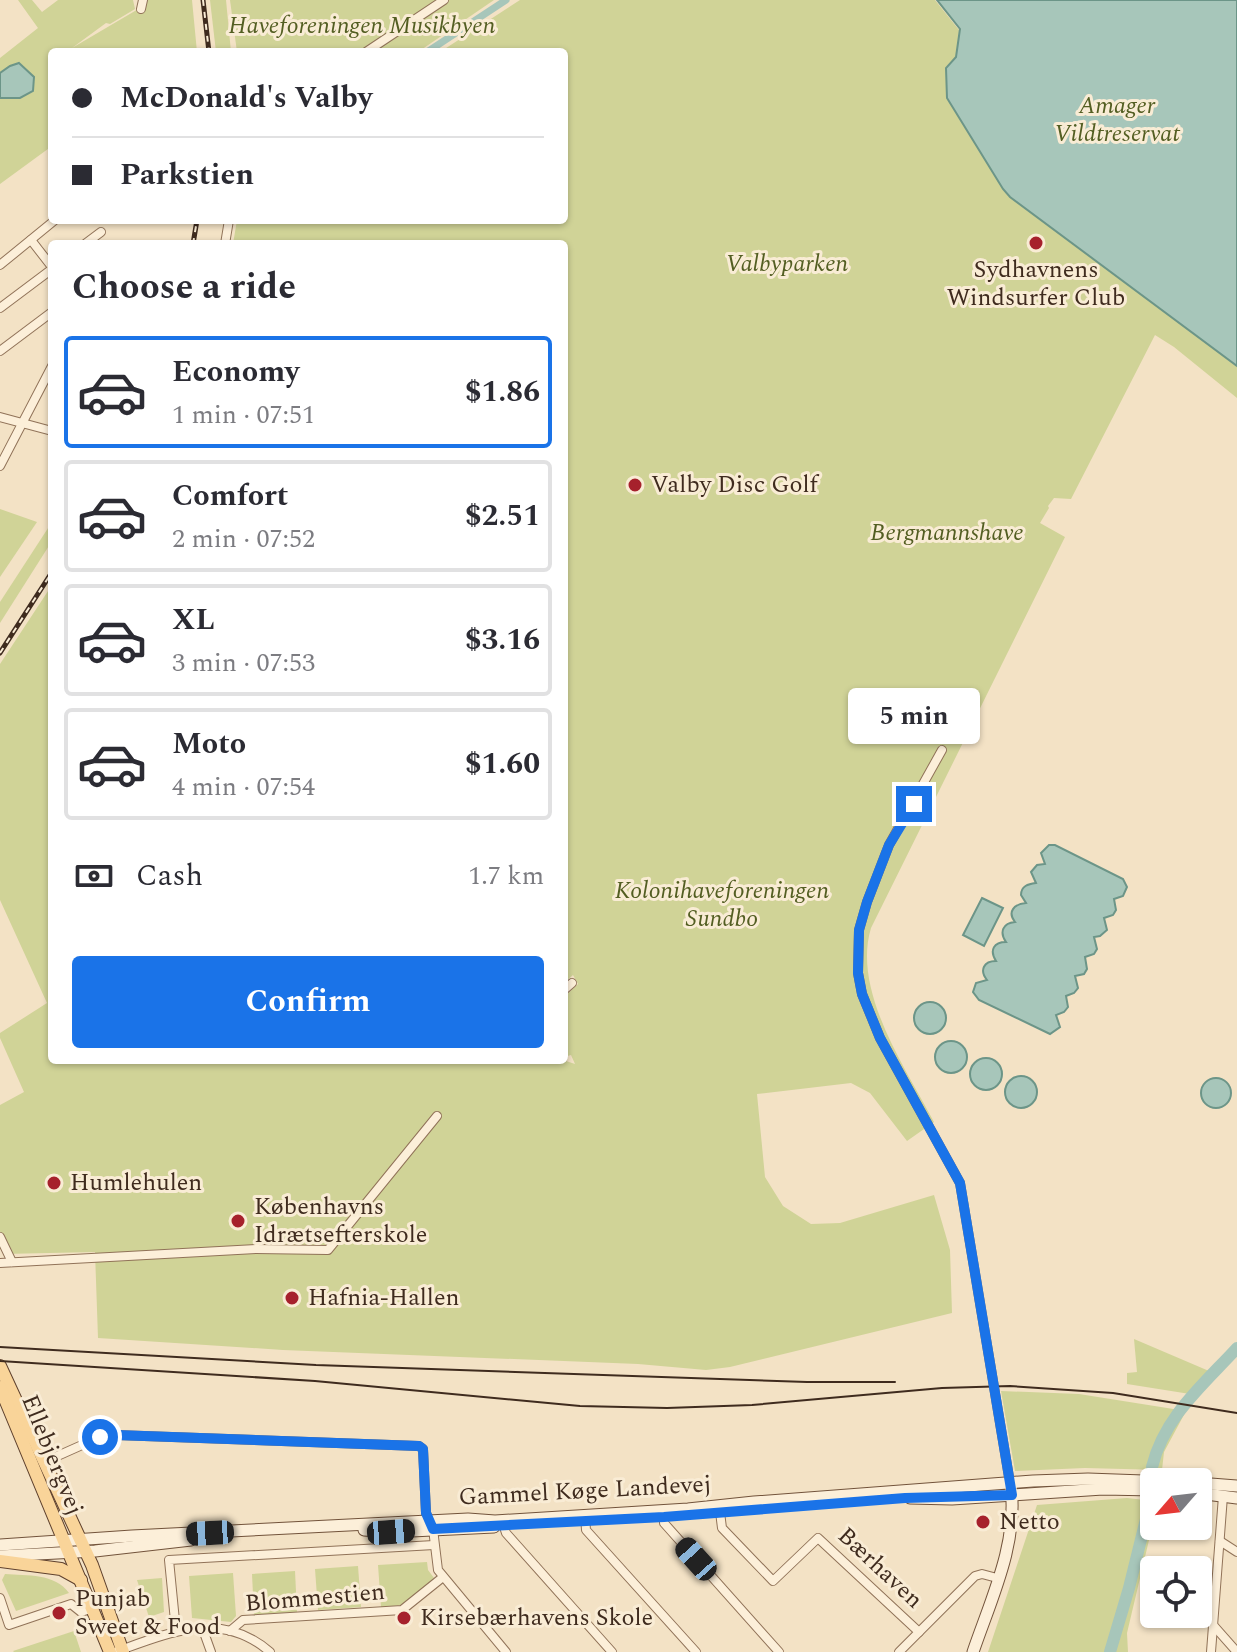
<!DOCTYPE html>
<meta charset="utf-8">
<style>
:root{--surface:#fff;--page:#f2f2f3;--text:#2b2b33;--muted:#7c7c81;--line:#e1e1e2;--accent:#1a73e8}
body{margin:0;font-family:Spectral,serif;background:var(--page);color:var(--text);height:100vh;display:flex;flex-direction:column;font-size:30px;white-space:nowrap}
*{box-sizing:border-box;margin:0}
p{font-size:26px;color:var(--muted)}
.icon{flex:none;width:44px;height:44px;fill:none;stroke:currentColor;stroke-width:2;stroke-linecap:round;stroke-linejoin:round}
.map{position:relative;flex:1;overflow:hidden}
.details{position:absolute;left:48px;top:240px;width:520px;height:824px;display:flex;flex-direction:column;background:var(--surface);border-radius:8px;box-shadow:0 2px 6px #0004}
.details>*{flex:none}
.banner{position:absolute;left:48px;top:48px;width:520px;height:176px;border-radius:8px;box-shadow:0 2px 6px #0004;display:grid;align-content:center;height:176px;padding:0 24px;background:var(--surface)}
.needle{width:52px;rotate:242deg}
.controls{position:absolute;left:1140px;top:1468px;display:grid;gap:16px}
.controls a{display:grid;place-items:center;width:72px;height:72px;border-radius:8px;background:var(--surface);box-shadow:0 2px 6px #0004;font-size:40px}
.end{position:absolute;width:36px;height:36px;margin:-18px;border:10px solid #1a73e8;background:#fff;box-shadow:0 0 0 4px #fff}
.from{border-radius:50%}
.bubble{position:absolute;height:56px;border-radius:8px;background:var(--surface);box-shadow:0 2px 6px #0004;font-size:26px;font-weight:700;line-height:56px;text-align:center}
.car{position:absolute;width:24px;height:48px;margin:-24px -12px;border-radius:10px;box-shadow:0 0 6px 2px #0007;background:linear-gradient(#222 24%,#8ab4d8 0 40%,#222 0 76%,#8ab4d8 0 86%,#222 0)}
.banner b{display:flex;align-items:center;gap:28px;height:76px;font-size:30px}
.banner b+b{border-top:2px solid var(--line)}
.banner i{width:20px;height:20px;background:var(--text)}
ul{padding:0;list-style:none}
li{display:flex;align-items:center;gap:24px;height:112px;margin:0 16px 12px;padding:0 8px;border:4px solid var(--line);border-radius:8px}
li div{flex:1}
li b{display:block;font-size:30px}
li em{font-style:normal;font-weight:700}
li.selected{border-color:var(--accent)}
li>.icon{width:72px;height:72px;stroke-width:1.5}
h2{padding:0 24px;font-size:36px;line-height:96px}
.pay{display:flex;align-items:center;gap:20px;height:88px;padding:0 24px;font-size:30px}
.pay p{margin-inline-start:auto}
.button{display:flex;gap:16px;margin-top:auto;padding:16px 24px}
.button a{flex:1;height:92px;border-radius:8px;background:var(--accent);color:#fff;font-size:32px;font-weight:700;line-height:92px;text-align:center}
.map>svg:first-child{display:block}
.green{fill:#d0d397}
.water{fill:#a7c6ba;stroke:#6c9588;stroke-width:2}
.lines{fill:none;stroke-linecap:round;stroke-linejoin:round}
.canal{stroke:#a7c6ba;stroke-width:7}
.river{stroke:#a7c6ba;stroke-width:12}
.street-casing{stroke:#907258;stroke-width:10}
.secondary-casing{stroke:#72533b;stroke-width:13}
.primary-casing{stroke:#5e402d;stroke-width:14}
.street{stroke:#fcefd9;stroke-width:8}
.secondary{stroke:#fcefd9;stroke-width:11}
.primary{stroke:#f9d499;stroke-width:12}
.tram{stroke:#3f2b1e;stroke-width:2}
.rail-casing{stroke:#3f2b1e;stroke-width:5}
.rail{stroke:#f9ecd5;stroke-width:2;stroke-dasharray:6;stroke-linecap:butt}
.route{stroke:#1a73e8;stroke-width:10}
.poi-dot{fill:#a6212c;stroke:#f9ecd5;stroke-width:3}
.labels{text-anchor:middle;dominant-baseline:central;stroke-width:6;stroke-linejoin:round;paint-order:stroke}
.park-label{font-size:24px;font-style:italic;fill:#535e22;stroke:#f9ecd5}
.poi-label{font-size:24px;fill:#3f2b1e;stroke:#f9ecd5;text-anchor:start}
.street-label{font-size:24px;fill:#3f2b1e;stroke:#f9ecd5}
</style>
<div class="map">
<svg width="1237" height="1652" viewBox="0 0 1237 1652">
<rect width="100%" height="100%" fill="#f3e2c5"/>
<g class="green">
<path d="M18,0H32L42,12L58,0H133L135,9L110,24L106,23L72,48L140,8L141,0H192L197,52H52V146L0,184V58L38,28Z"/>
<path d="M210,0H226L231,52H216Z"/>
<path d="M230,0H494L418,52H237Z"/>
<path d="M520,0H935L967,40L1237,0L947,98L1003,188L1237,366V398L1174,347L1155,335L1071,499L1054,498L1048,506L1049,508L1040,523L1065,537L871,928C852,991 905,1067 934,1122L907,1141L870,1093L851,1083L757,1094L765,1177L783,1206L811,1224L840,1223L934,1195L950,1250L952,1313L730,1367L706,1370L638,1364L283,1350L98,1338L95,1252L4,1254L0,1246V1105L24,1092L0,1038V1033L47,1003L0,900V664L52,585V1060H563L575,1064L571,1055L564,1057V997L578,984L573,975L564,983V244H233L237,220H564V52H440Z"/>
<path d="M0,509L37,522L0,577Z"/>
<path d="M52,522V541L0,623V602Z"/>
<path d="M1134,1339L1209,1371L1190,1394L1127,1384V1373L1137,1372Z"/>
<path d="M1001,1391L1079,1394L1186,1411L1164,1452L1162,1470L1085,1468L1015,1471Z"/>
<path d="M1127,1498L1154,1501V1519L1127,1633L1128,1652H988L1037,1505Z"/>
<path d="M427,1562L428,1570L434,1578L404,1605L381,1607L378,1565Z"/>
<path d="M358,1566L361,1607L318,1610L315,1569Z"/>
<path d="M295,1571L297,1612L254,1615L252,1574Z"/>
<path d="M233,1573L236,1616L231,1622L192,1618L189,1576Z"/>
<path d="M5,1574C27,1576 55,1573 69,1593L16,1611L2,1580Z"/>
<path d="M162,1578L164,1612L149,1617L137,1580Z"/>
<path d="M74,1631L81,1652H14L13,1651Z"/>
</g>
<g class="water">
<path d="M937,0H1237V366L1010,197L1003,189L947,98L946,68L956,57L960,29Z"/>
<path d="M19,63L34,77L33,91L20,98H0V73L10,66Z"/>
<path d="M1049,845H1055L1123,879L1127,887L1123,896L1114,899L1116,910L1113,915L1104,918L1107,930L1100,936L1094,937L1097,949L1094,954L1085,957L1087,969L1084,974L1075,976L1078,988L1074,993L1066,996L1068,1007L1064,1012L1056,1015L1060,1027L1050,1034L979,1000L973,992L976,983L987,980C979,970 984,961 996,961C989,950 994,942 1006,942C999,932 1003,923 1015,922C1007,912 1014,904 1026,903L1021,895C1021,886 1028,884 1036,883L1031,872L1037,865L1045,864L1041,853Z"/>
<path d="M982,898L1003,908L984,946L963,935Z"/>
<circle cx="930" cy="1018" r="16"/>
<circle cx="951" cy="1057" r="16"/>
<circle cx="986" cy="1074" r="16"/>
<circle cx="1021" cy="1092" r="16"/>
<circle cx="1216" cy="1093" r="15"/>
</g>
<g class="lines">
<path class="canal" d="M427,52L506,0"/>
<g class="river">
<path d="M1152,1467C1164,1417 1203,1385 1237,1348"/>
<path d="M1110,1652L1129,1588L1149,1507"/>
</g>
<g class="street-casing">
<g id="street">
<path d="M141,9L143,0"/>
<path d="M366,52L444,0"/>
<path d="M31,240L52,267"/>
<path d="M85,244L101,232"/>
<path d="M225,244L229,220"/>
<path d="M0,265L55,220"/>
<path d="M0,308L52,269"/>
<path d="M0,351L52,312"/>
<path d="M0,417L52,431"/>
<path d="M0,466L52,366"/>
<path d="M942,750L889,845L867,902L859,930L858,973L862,994L880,1038L960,1183L1010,1483"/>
<path d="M564,990L572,983"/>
<path d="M0,1237L12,1262"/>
<path d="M0,1263L256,1249L328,1250L437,1116"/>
<path d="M44,1462L100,1437L116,1435L419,1446L423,1449L426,1513L433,1529L438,1570L506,1652"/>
<path d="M664,1511V1523L779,1652"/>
<path d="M720,1512L722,1528L773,1581L818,1538L919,1632"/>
<path d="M585,1516L586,1530L696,1652"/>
<path d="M502,1521L506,1533L612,1652"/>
<path d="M1220,1541L1237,1552"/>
<path d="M0,1598L9,1625L71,1604L81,1612L94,1608"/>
<path d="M1198,1608L1237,1652"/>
<path d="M202,1627L211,1652"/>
<path d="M176,1631L169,1560L434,1545"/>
<path d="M230,1631L243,1620L402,1610L443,1577"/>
<path d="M115,1652C168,1633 221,1609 270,1652"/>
<path d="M899,1652L975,1576L982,1574L997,1578"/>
<path d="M1211,1652L1223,1496"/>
</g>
</g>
<g class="secondary-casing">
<g id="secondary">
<path d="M1198,1483L1237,1486"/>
<path d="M1198,1493L1237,1498"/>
<path d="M910,1498L952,1499L1103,1489L1154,1490"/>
<path d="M364,1530L391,1532L494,1527"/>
<path d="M0,1545L132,1536L468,1519L495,1521L688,1509L754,1502L1033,1481L1088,1479L1171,1482"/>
<path d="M0,1556L95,1551L191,1540"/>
<path d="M973,1652C991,1599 1018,1544 1011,1487"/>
</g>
</g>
<g class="primary-casing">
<g id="primary">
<path d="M0,1366L92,1565L123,1652"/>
<path d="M0,1387L110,1652"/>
<path d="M0,1561L61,1569L81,1580"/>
</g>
</g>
<use href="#street" class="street"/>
<use href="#secondary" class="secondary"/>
<use href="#primary" class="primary"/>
<g class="tram">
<path d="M0,1347L316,1365L807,1382H895"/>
<path d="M0,1361L315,1381L580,1406L667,1408L752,1405L942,1388L1010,1386L1113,1393L1237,1413"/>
</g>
<g class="rail-casing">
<g id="rail">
<path d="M203,0L209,52"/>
<path d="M193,244L197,220"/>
<path d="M0,653L52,572"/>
</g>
</g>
<use href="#rail" class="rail"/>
</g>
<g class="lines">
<path class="route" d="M100,1437L116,1435L419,1446L423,1449L426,1513L433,1529L664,1517L905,1498L1012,1495L960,1183L880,1038L862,994L858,973L859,930L867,902L889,845L914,804"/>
</g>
<g class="poi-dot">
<circle cx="1036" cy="243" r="8"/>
<circle cx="635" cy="485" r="8"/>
<circle cx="54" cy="1183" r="8"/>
<circle cx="238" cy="1221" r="8"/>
<circle cx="292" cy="1298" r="8"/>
<circle cx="983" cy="1522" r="8"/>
<circle cx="59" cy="1613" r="8"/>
<circle cx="404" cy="1618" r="8"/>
</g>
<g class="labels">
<g class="park-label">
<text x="362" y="26">Haveforeningen Musikbyen</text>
<text x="1117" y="106">Amager<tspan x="1117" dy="28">Vildtreservat</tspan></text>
<text x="787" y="264">Valbyparken</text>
<text x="947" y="533">Bergmannshave</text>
<text x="722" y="891">Kolonihaveforeningen<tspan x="722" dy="28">Sundbo</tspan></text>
</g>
<g class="poi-label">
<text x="1036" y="270" text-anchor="middle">Sydhavnens<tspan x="1036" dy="28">Windsurfer Club</tspan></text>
<text x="651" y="485">Valby Disc Golf</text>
<text x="70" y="1183">Humlehulen</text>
<text x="254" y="1207">Københavns<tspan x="254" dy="28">Idrætsefterskole</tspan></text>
<text x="308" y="1298">Hafnia-Hallen</text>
<text x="999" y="1522">Netto</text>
<text x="75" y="1599">Punjab<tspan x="75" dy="28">Sweet &amp; Food</tspan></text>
<text x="420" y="1618">Kirsebærhavens Skole</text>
</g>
<g class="street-label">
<text transform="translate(52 1455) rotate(68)">Ellebjergvej</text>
<text transform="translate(585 1491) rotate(-3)">Gammel Køge Landevej</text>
<text transform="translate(880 1568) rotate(43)">Bærhaven</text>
<text transform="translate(315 1598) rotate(-5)">Blommestien</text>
</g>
</g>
</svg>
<div class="controls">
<a><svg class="needle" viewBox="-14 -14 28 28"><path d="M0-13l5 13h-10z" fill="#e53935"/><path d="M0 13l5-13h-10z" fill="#7c7c81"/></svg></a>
<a><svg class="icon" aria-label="locate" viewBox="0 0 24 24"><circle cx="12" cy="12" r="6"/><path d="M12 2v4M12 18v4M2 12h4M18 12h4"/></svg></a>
</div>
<i class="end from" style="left:100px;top:1437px"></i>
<i class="end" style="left:914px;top:804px"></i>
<div class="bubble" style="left:848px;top:688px;width:132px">5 min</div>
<i class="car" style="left:391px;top:1532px;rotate:86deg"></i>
<i class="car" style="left:210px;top:1533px;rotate:267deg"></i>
<i class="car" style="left:696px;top:1559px;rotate:318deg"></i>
<div class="banner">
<b><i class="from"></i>McDonald's Valby</b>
<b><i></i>Parkstien</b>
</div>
<section class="details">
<h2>Choose a ride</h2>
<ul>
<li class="selected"><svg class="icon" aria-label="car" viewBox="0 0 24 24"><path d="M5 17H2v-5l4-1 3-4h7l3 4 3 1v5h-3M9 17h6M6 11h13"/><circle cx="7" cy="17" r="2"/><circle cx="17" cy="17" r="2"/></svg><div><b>Economy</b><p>1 min · 07:51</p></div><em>$1.86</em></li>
<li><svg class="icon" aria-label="car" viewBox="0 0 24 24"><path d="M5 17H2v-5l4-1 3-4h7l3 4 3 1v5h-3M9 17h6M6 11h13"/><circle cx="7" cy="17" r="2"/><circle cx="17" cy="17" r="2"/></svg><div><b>Comfort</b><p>2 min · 07:52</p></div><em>$2.51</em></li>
<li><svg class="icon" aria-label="car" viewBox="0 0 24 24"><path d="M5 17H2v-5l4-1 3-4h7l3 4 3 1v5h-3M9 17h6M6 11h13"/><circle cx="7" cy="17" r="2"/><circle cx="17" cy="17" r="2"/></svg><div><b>XL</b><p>3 min · 07:53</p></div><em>$3.16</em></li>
<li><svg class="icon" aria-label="car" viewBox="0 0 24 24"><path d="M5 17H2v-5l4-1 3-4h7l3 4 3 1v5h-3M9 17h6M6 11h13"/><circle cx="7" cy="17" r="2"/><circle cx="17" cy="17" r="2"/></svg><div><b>Moto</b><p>4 min · 07:54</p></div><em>$1.60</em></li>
</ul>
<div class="pay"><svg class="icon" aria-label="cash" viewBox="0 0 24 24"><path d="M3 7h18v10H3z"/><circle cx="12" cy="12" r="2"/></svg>Cash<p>1.7 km</p></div>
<div class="button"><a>Confirm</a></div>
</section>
</div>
